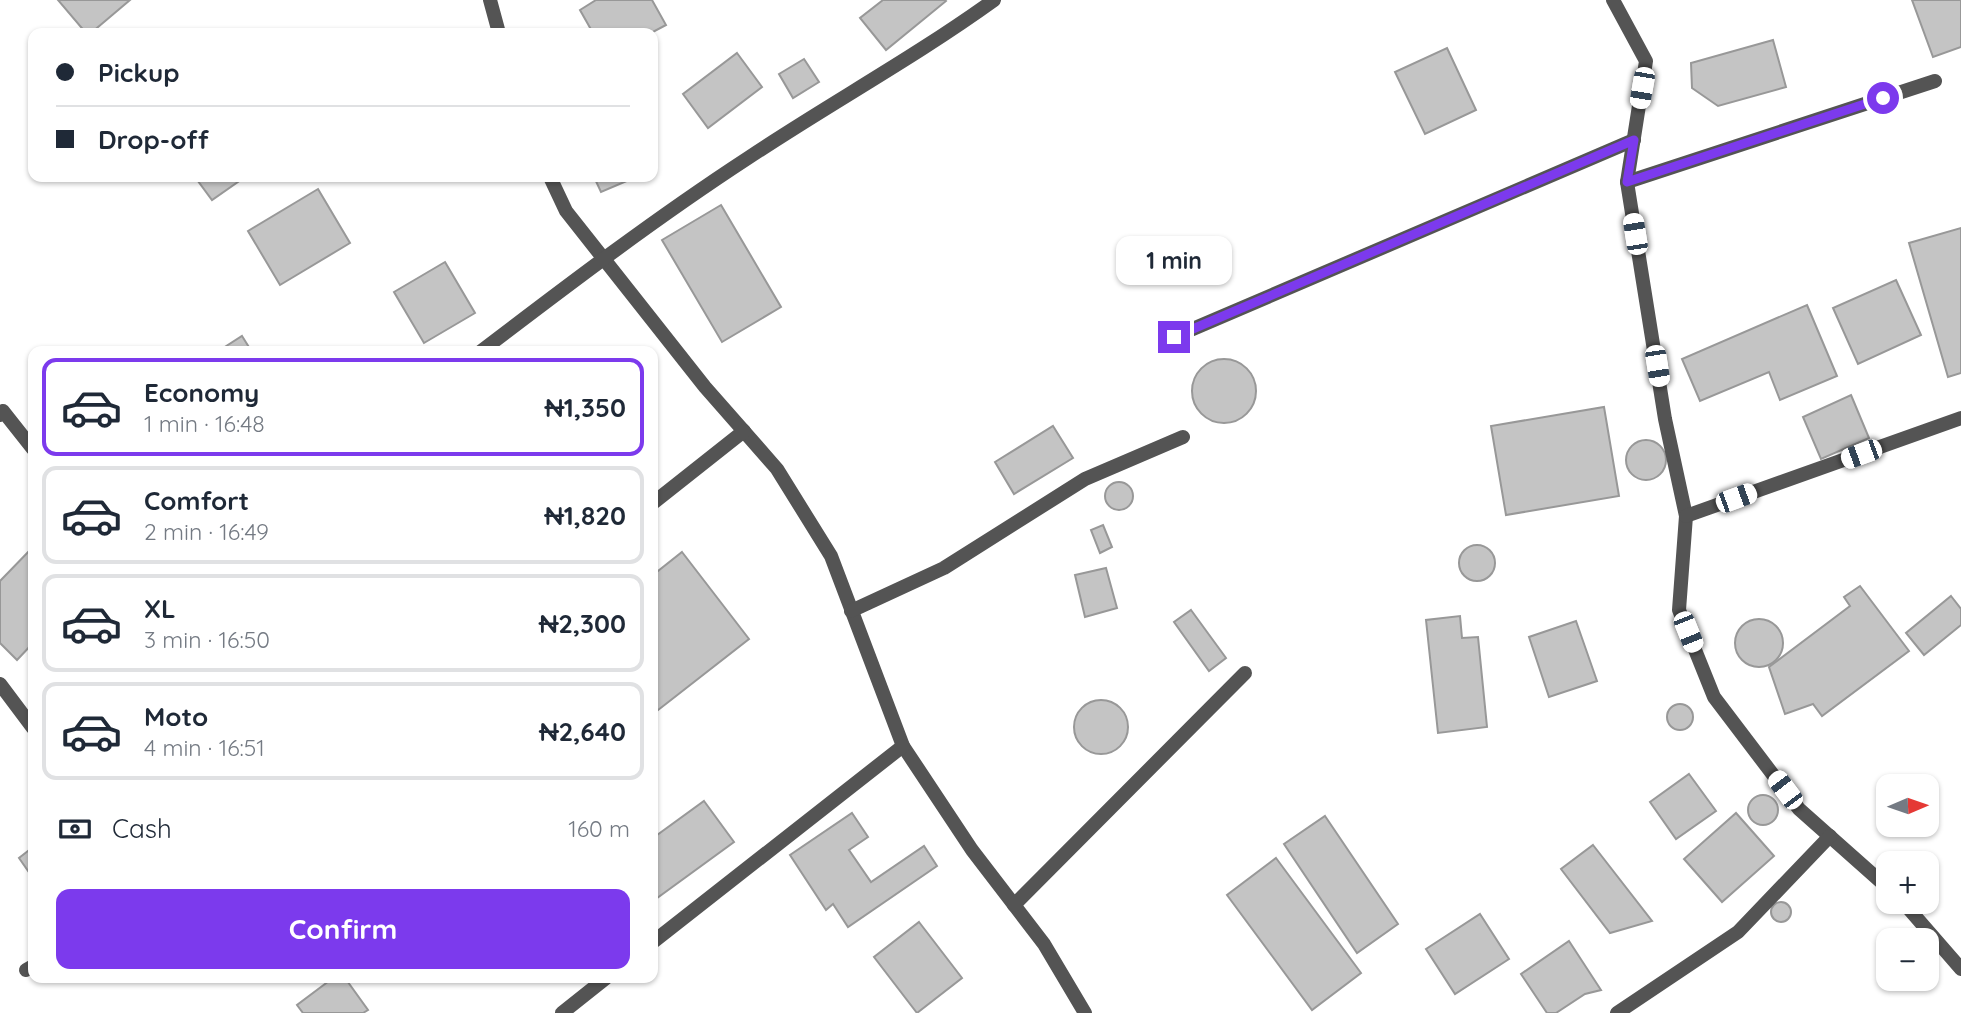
<!DOCTYPE html>
<meta charset="utf-8">
<style>
:root{--surface:#fff;--page:#f2f2f3;--text:#1f2937;--muted:#747a83;--line:#e0e1e3;--accent:#7c3aed}
body{margin:0;font-family:Quicksand,sans-serif;background:var(--page);color:var(--text);height:100vh;display:flex;flex-direction:column;font-size:26px;white-space:nowrap}
*{box-sizing:border-box;margin:0}
p{font-size:23px;color:var(--muted)}
.icon{flex:none;width:38px;height:38px;fill:none;stroke:currentColor;stroke-width:2;stroke-linecap:round;stroke-linejoin:round}
.map{position:relative;flex:1;overflow:hidden}
.drawer{position:absolute;left:28px;top:346px;width:630px;height:637px;display:flex;flex-direction:column;background:var(--surface);border-radius:14px;box-shadow:0 2px 5px #0004}
.drawer>*{flex:none}
.top-card{position:absolute;left:28px;top:28px;width:630px;height:154px;border-radius:14px;box-shadow:0 2px 5px #0004;display:grid;align-content:center;height:154px;padding:0 28px;background:var(--surface)}
.needle{width:46px;rotate:88deg}
.fabs{position:absolute;left:1876px;top:774px;display:grid;gap:14px}
.fabs a{display:grid;place-items:center;width:63px;height:63px;border-radius:14px;background:var(--surface);box-shadow:0 2px 5px #0004;font-size:35px}
.end{position:absolute;width:32px;height:32px;margin:-16px;border:9px solid #7c3aed;background:#fff;box-shadow:0 0 0 4px #fff}
.from{border-radius:50%}
.bubble{position:absolute;height:49px;border-radius:14px;background:var(--surface);box-shadow:0 2px 5px #0004;font-size:23px;font-weight:700;line-height:49px;text-align:center}
.car{position:absolute;width:21px;height:42px;margin:-21px -10px;border-radius:9px;box-shadow:0 0 5px 2px #0007;background:linear-gradient(#fff 24%,#345 0 40%,#fff 0 76%,#345 0 86%,#fff 0)}
.top-card b{display:flex;align-items:center;gap:24px;height:66px;font-size:26px}
.top-card b+b{border-top:2px solid var(--line)}
.top-card i{width:18px;height:18px;background:var(--text)}
ul{padding:12px 0 0;list-style:none}
li{display:flex;align-items:center;gap:21px;height:98px;margin:0 14px 10px;padding:0 14px;border:4px solid var(--line);border-radius:14px}
li div{flex:1}
li b{display:block;font-size:26px}
li em{font-style:normal;font-weight:700}
li.on{border-color:var(--accent)}
li>.icon{width:63px;height:63px;stroke-width:1.5}
.pay{display:flex;align-items:center;gap:18px;height:77px;padding:0 28px;font-size:26px}
.pay p{margin-inline-start:auto}
.primary-button{display:flex;gap:14px;margin-top:auto;padding:14px 28px}
.primary-button a{flex:1;height:80px;border-radius:14px;background:var(--accent);color:#fff;font-size:28px;font-weight:700;line-height:80px;text-align:center}
.map>svg:first-child{display:block}
.building{fill:#c4c4c4;stroke:#989898;stroke-width:2}
.lines{fill:none;stroke-linecap:round;stroke-linejoin:round}
.minor{stroke:#545454;stroke-width:14}
.route{stroke:#7c3aed;stroke-width:9}
</style>
<div class="map">
<svg width="1961" height="1013" viewBox="0 0 1961 1013">
<rect width="100%" height="100%" fill="#fff"/>
<g class="building">
<path d="M58,0H130L91,33H86Z"/>
<path d="M596,0H652L666,25L651,33H593L580,10Z"/>
<path d="M883,0H945L946,1L886,50L860,18Z"/>
<path d="M1912,0H1961V47L1933,57Z"/>
<path d="M1773,40L1786,87L1718,106L1692,88L1691,63Z"/>
<path d="M1447,48L1476,110L1425,134L1395,72Z"/>
<path d="M737,53L762,87L708,128L683,94Z"/>
<path d="M804,59L819,82L793,98L779,74Z"/>
<path d="M195,177H245L212,200Z"/>
<path d="M594,177H636L601,192Z"/>
<path d="M318,189L350,243L280,285L248,231Z"/>
<path d="M721,205L781,307L722,342L662,240Z"/>
<path d="M1961,228V373L1948,377L1909,243Z"/>
<path d="M445,262L475,313L424,343L394,292Z"/>
<path d="M1896,280L1921,335L1858,364L1833,308Z"/>
<path d="M1807,305L1837,376L1780,400L1769,372L1700,401L1682,359Z"/>
<path d="M242,336L252,352H221L220,350Z"/>
<circle cx="1224" cy="391" r="32"/>
<path d="M1851,395L1869,438L1821,459L1803,417Z"/>
<path d="M1604,407L1619,496L1506,515L1491,426Z"/>
<path d="M1053,426L1073,458L1014,494L995,462Z"/>
<circle cx="1646" cy="460" r="20"/>
<circle cx="1119" cy="496" r="14"/>
<path d="M1103,525L1112,547L1100,553L1091,530Z"/>
<circle cx="1477" cy="563" r="18"/>
<path d="M33,547V643L17,660L0,643V581Z"/>
<path d="M682,552L749,639L653,714V575Z"/>
<path d="M1106,568L1117,608L1085,617L1075,575Z"/>
<path d="M1860,586L1909,651L1822,716L1813,704L1785,714L1769,667L1850,606L1844,597Z"/>
<path d="M1951,596L1961,609V625L1924,655L1906,633Z"/>
<path d="M1191,610L1226,658L1209,671L1174,622Z"/>
<path d="M1460,616L1462,638L1478,637L1487,727L1438,733L1426,620Z"/>
<circle cx="1759" cy="643" r="24"/>
<path d="M1576,621L1597,681L1549,697L1529,637Z"/>
<circle cx="1101" cy="727" r="27"/>
<circle cx="1680" cy="717" r="13"/>
<path d="M1689,774L1716,811L1676,839L1650,802Z"/>
<circle cx="1763" cy="810" r="15"/>
<path d="M704,801L734,842L653,901V838Z"/>
<path d="M852,813L868,837L849,850L871,882L924,846L937,866L848,927L833,904L826,910L790,855Z"/>
<path d="M1736,813L1774,856L1722,902L1684,859Z"/>
<path d="M1325,816L1398,924L1357,953L1284,844Z"/>
<path d="M1593,845L1652,921L1610,933L1561,869Z"/>
<path d="M33,847V878L19,858Z"/>
<path d="M1276,858L1361,973L1312,1010L1227,895Z"/>
<circle cx="1781" cy="912" r="10"/>
<path d="M1480,914L1509,959L1455,994L1426,949Z"/>
<path d="M919,922L962,978L917,1013L874,957Z"/>
<path d="M1569,941L1601,990L1585,994L1556,1013H1547L1521,974Z"/>
<path d="M333,978H345L368,1010L363,1013H303L297,1005Z"/>
</g>
<g class="lines">
<g class="minor">
<path d="M490,0L499,33"/>
<path d="M1613,0L1646,61L1627,182L1665,419L1686,516L1679,610L1714,697L1799,809L1888,888"/>
<path d="M550,177L566,211L705,387L777,469L831,556L903,746L972,850L1044,944L1085,1013"/>
<path d="M1627,182L1935,81"/>
<path d="M1174,337L1634,140"/>
<path d="M480,352C568,285 656,218 748,158C829,104 915,57 994,0"/>
<path d="M0,415L3,411L33,449"/>
<path d="M653,503L744,431"/>
<path d="M1686,516L1961,418"/>
<path d="M851,611L944,568L1085,479L1183,437"/>
<path d="M0,684L33,728"/>
<path d="M1902,901L1961,969"/>
<path d="M1014,905L1245,673"/>
<path d="M653,942L903,746"/>
<path d="M26,970L33,966"/>
<path d="M562,1013L606,978"/>
<path d="M1617,1013L1738,932L1830,836"/>
</g>
</g>
<g class="lines">
<path class="route" d="M1174,337L1634,140L1627,182L1883,98"/>
</g>
</svg>
<div class="fabs">
<a><svg class="needle" viewBox="-14 -14 28 28"><path d="M0-13l5 13h-10z" fill="#e53935"/><path d="M0 13l5-13h-10z" fill="#747a83"/></svg></a>
<a>+</a>
<a>−</a>
</div>
<i class="end from" style="left:1883px;top:98px"></i>
<i class="end" style="left:1174px;top:337px"></i>
<div class="bubble" style="left:1116px;top:236px;width:116px">1 min</div>
<i class="car" style="left:1642px;top:88px;rotate:190deg"></i>
<i class="car" style="left:1635px;top:234px;rotate:351deg"></i>
<i class="car" style="left:1657px;top:366px;rotate:171deg"></i>
<i class="car" style="left:1861px;top:454px;rotate:250deg"></i>
<i class="car" style="left:1736px;top:498px;rotate:70deg"></i>
<i class="car" style="left:1688px;top:632px;rotate:158deg"></i>
<i class="car" style="left:1785px;top:790px;rotate:323deg"></i>
<div class="top-card">
<b><i class="from"></i>Pickup</b>
<b><i></i>Drop-off</b>
</div>
<section class="drawer">
<ul>
<li class="on"><svg class="icon" aria-label="car" viewBox="0 0 24 24"><path d="M5 17H2v-5l4-1 3-4h7l3 4 3 1v5h-3M9 17h6M6 11h13"/><circle cx="7" cy="17" r="2"/><circle cx="17" cy="17" r="2"/></svg><div><b>Economy</b><p>1 min · 16:48</p></div><em>₦1,350</em></li>
<li><svg class="icon" aria-label="car" viewBox="0 0 24 24"><path d="M5 17H2v-5l4-1 3-4h7l3 4 3 1v5h-3M9 17h6M6 11h13"/><circle cx="7" cy="17" r="2"/><circle cx="17" cy="17" r="2"/></svg><div><b>Comfort</b><p>2 min · 16:49</p></div><em>₦1,820</em></li>
<li><svg class="icon" aria-label="car" viewBox="0 0 24 24"><path d="M5 17H2v-5l4-1 3-4h7l3 4 3 1v5h-3M9 17h6M6 11h13"/><circle cx="7" cy="17" r="2"/><circle cx="17" cy="17" r="2"/></svg><div><b>XL</b><p>3 min · 16:50</p></div><em>₦2,300</em></li>
<li><svg class="icon" aria-label="car" viewBox="0 0 24 24"><path d="M5 17H2v-5l4-1 3-4h7l3 4 3 1v5h-3M9 17h6M6 11h13"/><circle cx="7" cy="17" r="2"/><circle cx="17" cy="17" r="2"/></svg><div><b>Moto</b><p>4 min · 16:51</p></div><em>₦2,640</em></li>
</ul>
<div class="pay"><svg class="icon" aria-label="cash" viewBox="0 0 24 24"><path d="M3 7h18v10H3z"/><circle cx="12" cy="12" r="2"/></svg>Cash<p>160 m</p></div>
<div class="primary-button"><a>Confirm</a></div>
</section>
</div>
